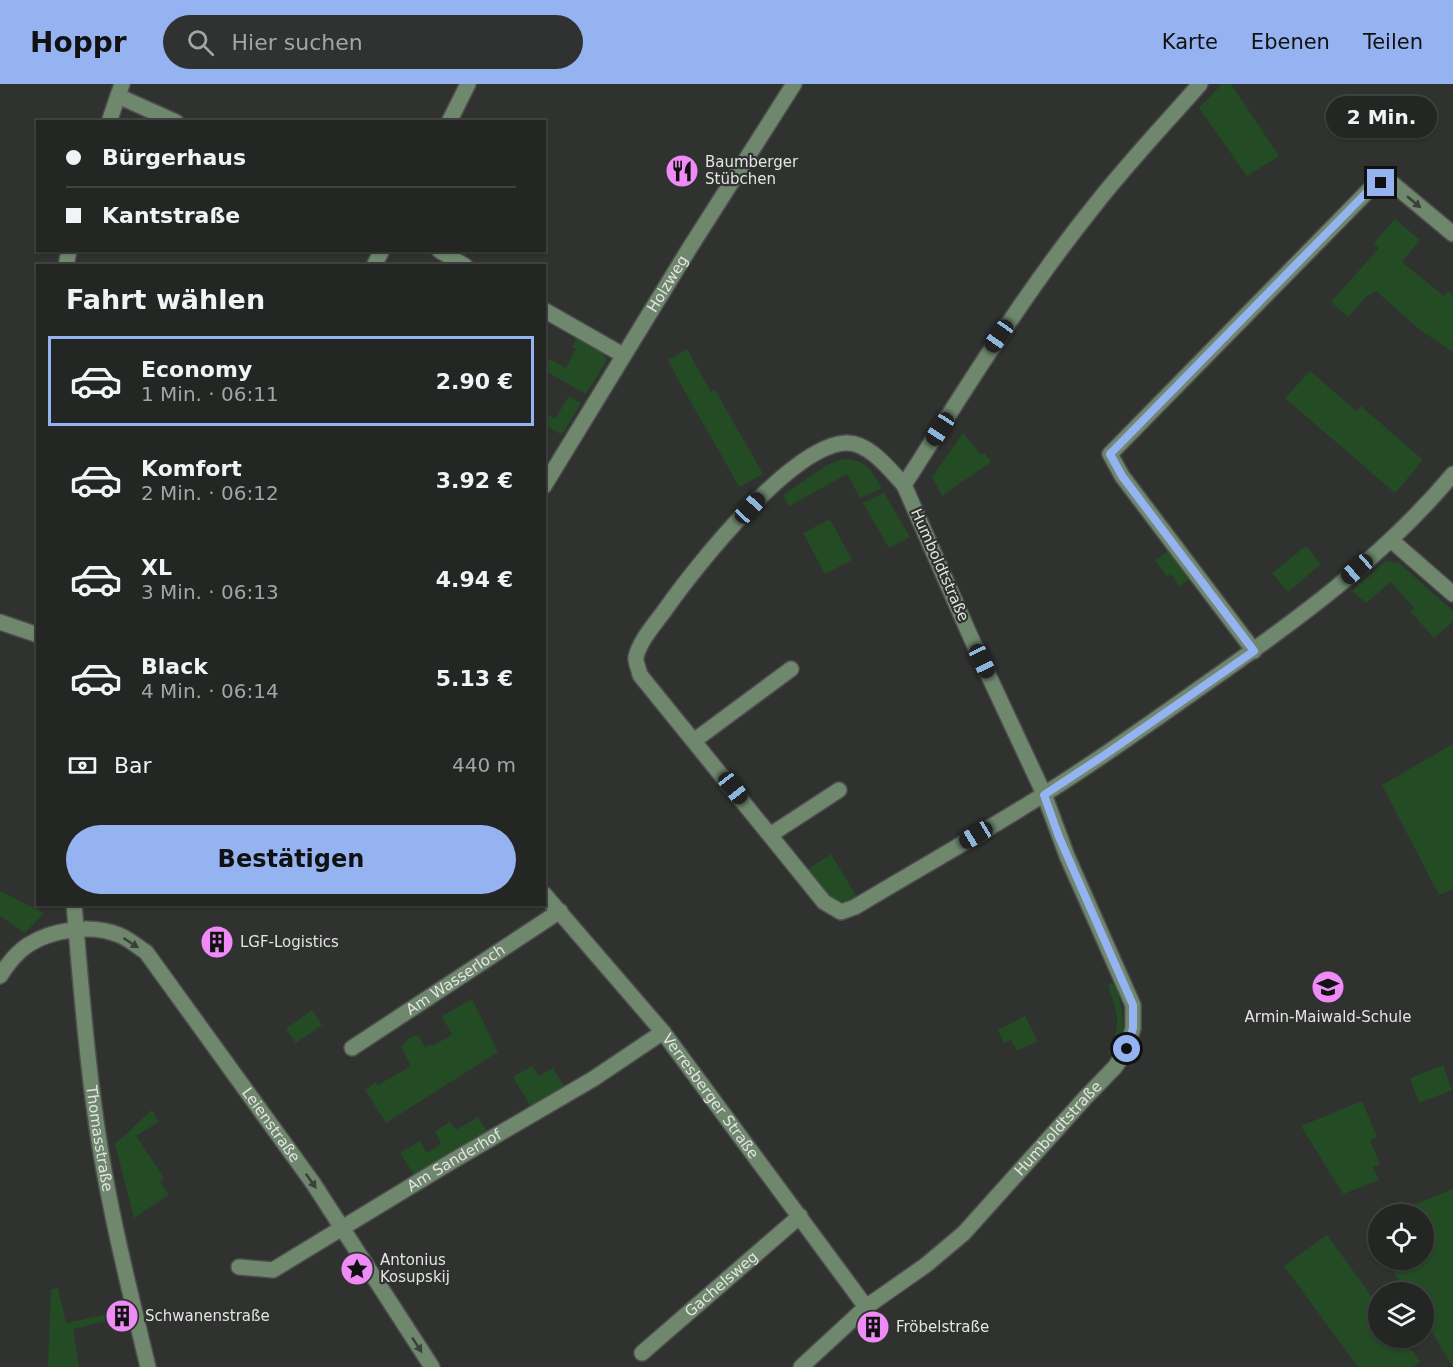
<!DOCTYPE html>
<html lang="de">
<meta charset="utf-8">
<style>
:root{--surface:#242624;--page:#303231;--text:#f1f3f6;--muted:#a3a5a6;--line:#414341;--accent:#95b2f1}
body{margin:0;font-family:"DejaVu Sans",sans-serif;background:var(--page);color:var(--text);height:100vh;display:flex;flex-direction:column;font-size:22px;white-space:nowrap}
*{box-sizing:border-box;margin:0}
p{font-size:20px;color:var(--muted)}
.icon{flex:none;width:33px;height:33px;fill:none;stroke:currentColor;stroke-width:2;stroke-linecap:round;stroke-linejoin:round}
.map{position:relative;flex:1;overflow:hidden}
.details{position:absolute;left:36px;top:180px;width:510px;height:642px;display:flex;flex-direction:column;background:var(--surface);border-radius:0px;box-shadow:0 2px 4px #0004,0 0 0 2px var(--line)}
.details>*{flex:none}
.banner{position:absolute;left:36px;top:36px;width:510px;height:132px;border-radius:0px;box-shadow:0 2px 4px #0004,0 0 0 2px var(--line);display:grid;align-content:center;height:132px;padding:0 30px;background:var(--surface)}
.buttons{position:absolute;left:1368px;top:1120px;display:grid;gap:12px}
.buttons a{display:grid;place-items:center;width:66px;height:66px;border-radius:50%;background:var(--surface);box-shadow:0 2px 4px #0004,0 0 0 2px var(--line);font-size:30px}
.end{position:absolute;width:27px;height:27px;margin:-14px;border:8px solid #95b2f1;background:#111;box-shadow:0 0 0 3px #111}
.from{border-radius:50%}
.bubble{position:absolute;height:42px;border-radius:21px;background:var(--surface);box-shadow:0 2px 4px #0004,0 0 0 2px var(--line);font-size:20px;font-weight:800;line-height:42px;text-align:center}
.car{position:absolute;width:18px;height:36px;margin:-18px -9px;border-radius:8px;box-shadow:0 0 4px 2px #0007;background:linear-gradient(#222 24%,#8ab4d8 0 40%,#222 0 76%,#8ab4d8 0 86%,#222 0)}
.banner b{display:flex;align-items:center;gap:21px;height:57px;font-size:22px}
.banner b+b{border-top:2px solid var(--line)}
.banner i{width:15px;height:15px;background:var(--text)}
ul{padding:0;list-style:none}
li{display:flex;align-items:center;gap:18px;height:90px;margin:0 12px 9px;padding:0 18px;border:3px solid transparent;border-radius:0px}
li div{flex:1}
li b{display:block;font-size:22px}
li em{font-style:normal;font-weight:800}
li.active{border-color:var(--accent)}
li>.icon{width:54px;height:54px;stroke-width:1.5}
h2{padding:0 30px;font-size:27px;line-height:72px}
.pay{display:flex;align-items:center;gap:15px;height:66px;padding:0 30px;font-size:22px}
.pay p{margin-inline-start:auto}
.action{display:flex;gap:12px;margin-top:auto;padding:12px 30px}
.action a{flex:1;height:69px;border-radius:36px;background:var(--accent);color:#111;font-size:24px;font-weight:800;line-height:69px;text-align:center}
header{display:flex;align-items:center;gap:36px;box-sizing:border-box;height:84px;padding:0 30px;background:var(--accent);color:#111}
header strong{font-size:28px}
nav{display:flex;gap:33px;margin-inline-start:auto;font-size:21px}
.search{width:420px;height:54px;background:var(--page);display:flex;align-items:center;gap:15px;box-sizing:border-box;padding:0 21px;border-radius:33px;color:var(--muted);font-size:22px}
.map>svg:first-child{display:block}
.green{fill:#234b24}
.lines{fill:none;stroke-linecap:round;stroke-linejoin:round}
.minor-casing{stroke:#4d4e4d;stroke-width:18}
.minor{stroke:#6e876d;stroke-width:15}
.oneway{fill:#393f39}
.route{stroke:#95b2f1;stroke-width:8}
.labels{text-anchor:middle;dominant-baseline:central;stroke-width:4.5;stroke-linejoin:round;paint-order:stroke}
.poi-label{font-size:15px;fill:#e3e4e3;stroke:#303230;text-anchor:start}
.street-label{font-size:15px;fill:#e3e4e3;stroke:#303230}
</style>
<header>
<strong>Hoppr</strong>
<div class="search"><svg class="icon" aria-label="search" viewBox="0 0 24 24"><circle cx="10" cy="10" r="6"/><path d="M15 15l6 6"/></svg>Hier suchen</div>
<nav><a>Karte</a><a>Ebenen</a><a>Teilen</a></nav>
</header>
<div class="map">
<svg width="1453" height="1283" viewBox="0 0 1453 1283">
<rect width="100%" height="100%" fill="#303230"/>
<g class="green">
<path d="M1222,0H1231L1279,72L1247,92L1199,24Z"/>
<path d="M1395,135L1420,156L1402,178L1444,212L1448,207L1453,212V268L1419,245L1376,207L1366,213L1348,233L1331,218L1379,164L1374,159Z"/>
<path d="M577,253L601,267L607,276L586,310L545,287V273L566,284L576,265L572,263Z"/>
<path d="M687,265L711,308L715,306L763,390L739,403C716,360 690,319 668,276Z"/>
<path d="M1310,287L1356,327L1361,322L1423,376L1395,409L1285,314Z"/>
<path d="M569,312L581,319L562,351L545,341V329L555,335Z"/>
<path d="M963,349L981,371L985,369L991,378L942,412L932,393Z"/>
<path d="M844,375C867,376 871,386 882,404L860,414L847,390L789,422L783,411L827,381Z"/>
<path d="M884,409L910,453L889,464L863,419Z"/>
<path d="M830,435L852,476L825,490L803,449Z"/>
<path d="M1306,462L1321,480L1288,508L1272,489Z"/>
<path d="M1168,467L1189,496L1179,502L1171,490L1167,493L1155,476Z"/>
<path d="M1386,477L1399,479L1453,527V538L1434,554L1410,527L1414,524L1391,498L1366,519L1352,507Z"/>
<path d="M1453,660V805L1439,811L1382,701Z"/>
<path d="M831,770L857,813C830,827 823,806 807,786Z"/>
<path d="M0,807L44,829L25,849L0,832Z"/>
<path d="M1110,899L1116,902C1123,928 1129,948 1112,972L1108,968C1122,943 1118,928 1108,902Z"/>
<path d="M472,915L498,968L386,1039L365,1006L376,998L378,1001L411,982L401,962L411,953L418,951L425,963L430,960L432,962L452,951L442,932Z"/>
<path d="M312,926L322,941L296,959L286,945Z"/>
<path d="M1025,932L1038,957L1017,967L1011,956L1004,959L998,946Z"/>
<path d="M1443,981L1452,1006L1419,1019L1410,994Z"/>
<path d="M532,982L539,992L553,984L565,1003L531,1023L513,993Z"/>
<path d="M1362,1017L1377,1053L1370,1056L1380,1080L1373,1083L1379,1096L1343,1110L1301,1042Z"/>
<path d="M152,1026L159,1038L136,1052L164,1094L160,1097L169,1111L134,1134L115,1060Z"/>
<path d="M478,1033L488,1049L415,1092L400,1069L420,1057L427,1069L441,1060L435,1047L450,1038L456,1046Z"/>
<path d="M1453,1105V1283L1424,1235V1209H1407L1386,1176H1424V1131H1388Z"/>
<path d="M1327,1151L1378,1221V1254H1403L1420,1278L1413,1283H1358L1284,1182Z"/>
<path d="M58,1204L66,1239L107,1230V1237L73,1245L79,1283H48L51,1205Z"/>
</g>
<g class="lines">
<g class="minor-casing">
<g id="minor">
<path d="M118,12L176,38"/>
<path d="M109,38L122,0"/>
<path d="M449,38L468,0"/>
<path d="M439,166L465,182"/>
<path d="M66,182L69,166"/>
<path d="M374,182L382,166"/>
<path d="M544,226L623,271"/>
<path d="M904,401C890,386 869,358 846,359C792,361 695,483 665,526C655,540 640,556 636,573C635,578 639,585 640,591L824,818L841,828L855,823C918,785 983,749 1046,709C1100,675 1152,638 1204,601C1293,539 1383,474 1453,390"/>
<path id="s1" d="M544,402L689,165L794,0"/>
<path d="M1391,456L1453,510"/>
<path d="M0,538L38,551"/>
<path d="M1254,567L1122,392L1110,370L1369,106L1381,99L1393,100L1453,150"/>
<path d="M695,656L791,585"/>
<path d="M770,751L839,706"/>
<path id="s2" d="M544,810L663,948L866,1223"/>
<path id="s3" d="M74,820C80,890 85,960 95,1029C106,1113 128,1200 148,1283"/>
<path id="s4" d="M0,892C7,881 17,868 28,861C53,845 92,840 119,851C128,854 138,863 146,868L313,1099L432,1283"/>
<path id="s5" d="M352,964L560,827"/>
<path id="s6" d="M239,1183L273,1186L449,1079L593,995L663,948"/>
<path id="s7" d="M642,1269L800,1132"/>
<path id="s8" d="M801,1283L866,1223L926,1181L964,1149L1085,1014L1115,983L1127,965L1133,944V921L1067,772L1044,710L972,556L904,401C965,306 1024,209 1095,121C1128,79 1165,40 1200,0"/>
</g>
</g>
<use href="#minor" class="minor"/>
</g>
<defs><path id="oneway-solid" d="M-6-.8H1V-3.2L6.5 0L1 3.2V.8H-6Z" transform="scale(1.5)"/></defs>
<g class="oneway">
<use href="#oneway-solid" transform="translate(1414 118) rotate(40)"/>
<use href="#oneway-solid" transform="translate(131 859) rotate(33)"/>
<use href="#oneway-solid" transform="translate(311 1097) rotate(55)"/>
<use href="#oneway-solid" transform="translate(417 1261) rotate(57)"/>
</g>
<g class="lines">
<path class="route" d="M1127,965L1133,944V921L1059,753L1044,711L1106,670L1254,567L1122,392L1110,370L1369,106L1381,99"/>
</g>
<defs>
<g id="restaurant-disc" transform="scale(1.725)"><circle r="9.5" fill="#ef8bf7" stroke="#303230"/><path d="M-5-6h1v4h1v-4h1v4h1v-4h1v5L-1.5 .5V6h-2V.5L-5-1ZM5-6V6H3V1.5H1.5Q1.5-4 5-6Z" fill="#111"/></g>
<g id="building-disc" transform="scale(1.725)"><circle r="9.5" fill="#ef8bf7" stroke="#303230"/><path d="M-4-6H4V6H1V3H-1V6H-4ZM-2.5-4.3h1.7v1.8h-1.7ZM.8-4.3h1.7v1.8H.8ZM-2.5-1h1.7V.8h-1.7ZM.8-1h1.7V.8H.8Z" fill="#111"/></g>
<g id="school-disc" transform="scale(1.725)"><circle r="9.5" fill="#ef8bf7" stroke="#303230"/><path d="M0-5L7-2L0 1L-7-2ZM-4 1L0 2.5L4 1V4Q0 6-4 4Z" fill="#111"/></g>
<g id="sight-disc" transform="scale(1.725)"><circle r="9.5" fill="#ef8bf7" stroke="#303230"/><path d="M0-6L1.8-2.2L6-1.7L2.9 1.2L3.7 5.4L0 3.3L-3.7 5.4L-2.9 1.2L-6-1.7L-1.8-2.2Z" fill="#111"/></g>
</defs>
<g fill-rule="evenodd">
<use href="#restaurant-disc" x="682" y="87"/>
<use href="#building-disc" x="217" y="858"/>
<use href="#school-disc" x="1328" y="903"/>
<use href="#sight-disc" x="357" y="1185"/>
<use href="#building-disc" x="122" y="1232"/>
<use href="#building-disc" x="873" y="1243"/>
</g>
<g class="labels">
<g class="poi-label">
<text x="705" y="78">Baumberger<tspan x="705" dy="17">Stübchen</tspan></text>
<text x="240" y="858">LGF-Logistics</text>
<text x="1328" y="933" text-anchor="middle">Armin-Maiwald-Schule</text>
<text x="380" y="1176">Antonius<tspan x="380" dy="17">Kosupskij</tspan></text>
<text x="145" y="1232">Schwanenstraße</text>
<text x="896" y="1243">Fröbelstraße</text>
</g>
<g class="street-label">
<text stroke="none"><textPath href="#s1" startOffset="237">Holzweg</textPath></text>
<text transform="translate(940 481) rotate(66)">Humboldtstraße</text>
<text stroke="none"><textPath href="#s5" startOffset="124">Am Wasserloch</textPath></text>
<text stroke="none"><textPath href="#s2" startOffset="262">Verresberger Straße</textPath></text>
<text stroke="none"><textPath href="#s4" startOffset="382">Leienstraße</textPath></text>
<text stroke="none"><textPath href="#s8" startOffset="352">Humboldtstraße</textPath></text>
<text stroke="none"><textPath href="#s3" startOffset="236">Thomasstraße</textPath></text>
<text stroke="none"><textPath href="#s6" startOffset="246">Am Sanderhof</textPath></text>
<text stroke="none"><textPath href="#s7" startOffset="105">Gachelsweg</textPath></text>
</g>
</g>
</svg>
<div class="buttons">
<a><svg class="icon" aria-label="locate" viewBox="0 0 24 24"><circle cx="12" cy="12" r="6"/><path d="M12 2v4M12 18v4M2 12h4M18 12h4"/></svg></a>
<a><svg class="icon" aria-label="layers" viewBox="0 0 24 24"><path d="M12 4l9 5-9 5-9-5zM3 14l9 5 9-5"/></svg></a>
</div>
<i class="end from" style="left:1127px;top:965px"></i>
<i class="end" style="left:1381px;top:99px"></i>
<div class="bubble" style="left:1326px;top:12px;width:111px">2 Min.</div>
<i class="car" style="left:999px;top:252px;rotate:215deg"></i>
<i class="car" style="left:940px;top:345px;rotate:213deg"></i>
<i class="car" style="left:750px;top:424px;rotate:43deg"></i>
<i class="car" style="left:1357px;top:485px;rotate:229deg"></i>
<i class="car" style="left:982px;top:577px;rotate:155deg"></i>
<i class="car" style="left:733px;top:704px;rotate:142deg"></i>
<i class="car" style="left:976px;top:751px;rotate:239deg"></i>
<div class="banner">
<b><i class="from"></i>Bürgerhaus</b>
<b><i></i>Kantstraße</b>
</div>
<section class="details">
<h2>Fahrt wählen</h2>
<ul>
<li class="active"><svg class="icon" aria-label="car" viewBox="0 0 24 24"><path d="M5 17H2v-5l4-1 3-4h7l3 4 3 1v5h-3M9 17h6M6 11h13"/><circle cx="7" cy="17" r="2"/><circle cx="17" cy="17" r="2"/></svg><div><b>Economy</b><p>1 Min. · 06:11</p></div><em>2.90 €</em></li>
<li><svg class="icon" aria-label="car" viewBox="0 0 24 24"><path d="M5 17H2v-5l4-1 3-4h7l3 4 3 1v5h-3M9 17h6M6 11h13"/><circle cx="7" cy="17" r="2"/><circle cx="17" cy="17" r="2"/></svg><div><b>Komfort</b><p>2 Min. · 06:12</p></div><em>3.92 €</em></li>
<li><svg class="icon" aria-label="car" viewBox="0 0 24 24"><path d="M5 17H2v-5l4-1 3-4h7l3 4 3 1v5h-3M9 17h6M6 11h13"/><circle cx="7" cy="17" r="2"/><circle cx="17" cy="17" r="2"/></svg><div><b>XL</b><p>3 Min. · 06:13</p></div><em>4.94 €</em></li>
<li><svg class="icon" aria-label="car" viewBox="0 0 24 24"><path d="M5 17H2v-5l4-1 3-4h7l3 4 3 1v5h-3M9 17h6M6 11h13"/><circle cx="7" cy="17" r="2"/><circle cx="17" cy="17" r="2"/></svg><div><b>Black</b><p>4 Min. · 06:14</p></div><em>5.13 €</em></li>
</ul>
<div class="pay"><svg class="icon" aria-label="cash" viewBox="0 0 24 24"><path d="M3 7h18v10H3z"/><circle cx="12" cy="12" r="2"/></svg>Bar<p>440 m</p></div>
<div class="action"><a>Bestätigen</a></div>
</section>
</div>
